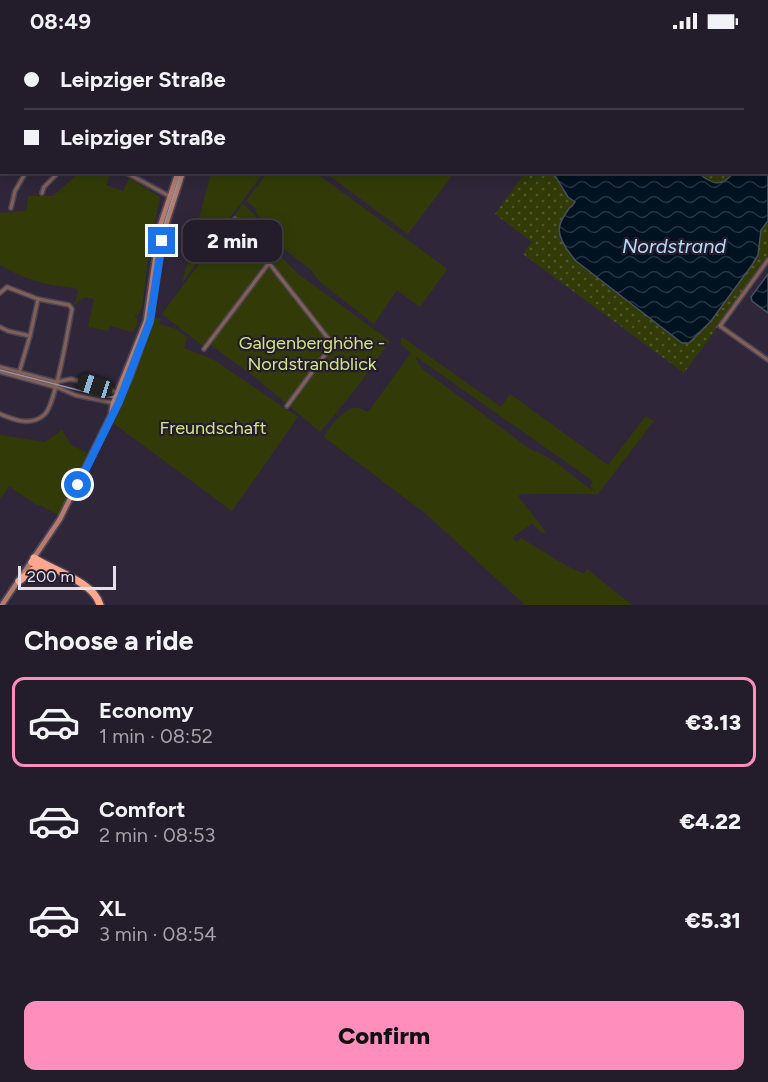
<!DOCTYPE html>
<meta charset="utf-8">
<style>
:root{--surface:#231d2b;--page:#2b2633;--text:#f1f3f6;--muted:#a3a2a9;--line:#403b47;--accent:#fe8ebb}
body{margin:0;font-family:Figtree,sans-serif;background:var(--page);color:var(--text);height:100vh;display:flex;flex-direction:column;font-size:22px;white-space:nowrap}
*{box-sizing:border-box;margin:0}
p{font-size:20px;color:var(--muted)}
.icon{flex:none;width:33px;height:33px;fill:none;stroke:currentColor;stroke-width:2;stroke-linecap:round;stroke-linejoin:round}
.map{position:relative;height:563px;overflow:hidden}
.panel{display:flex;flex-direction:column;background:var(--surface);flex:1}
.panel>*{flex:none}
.banner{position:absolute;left:0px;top:0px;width:768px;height:132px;box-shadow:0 3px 15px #0003,0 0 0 2px var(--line);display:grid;align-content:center;height:132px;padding:0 24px;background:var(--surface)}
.scale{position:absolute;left:18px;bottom:15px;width:98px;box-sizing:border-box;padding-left:6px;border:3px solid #e5e0ec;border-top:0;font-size:16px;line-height:21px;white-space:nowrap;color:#e5e0ec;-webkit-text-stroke:4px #251d2f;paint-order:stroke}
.end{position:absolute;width:27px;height:27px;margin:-14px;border:8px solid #1a73e8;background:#fff;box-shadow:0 0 0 3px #fff}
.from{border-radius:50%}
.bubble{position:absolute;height:42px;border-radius:12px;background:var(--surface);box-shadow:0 3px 15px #0003,0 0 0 2px var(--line);font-size:20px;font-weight:800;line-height:42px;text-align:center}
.car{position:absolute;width:18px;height:36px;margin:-18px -9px;border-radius:8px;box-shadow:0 0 4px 2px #0007;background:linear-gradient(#222 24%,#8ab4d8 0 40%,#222 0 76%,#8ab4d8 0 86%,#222 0)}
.banner b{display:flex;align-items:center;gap:21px;height:57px;font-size:22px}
.banner b+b{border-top:2px solid var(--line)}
.banner i{width:15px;height:15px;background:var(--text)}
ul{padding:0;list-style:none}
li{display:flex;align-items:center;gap:18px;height:90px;margin:0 12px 9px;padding:0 12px;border:3px solid transparent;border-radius:12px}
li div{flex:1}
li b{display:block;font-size:22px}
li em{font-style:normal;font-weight:800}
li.active{border-color:var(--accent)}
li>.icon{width:54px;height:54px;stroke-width:1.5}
h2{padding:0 24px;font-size:27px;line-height:72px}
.cta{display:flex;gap:12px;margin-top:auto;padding:12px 24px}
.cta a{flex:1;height:69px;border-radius:12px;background:var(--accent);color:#111;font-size:24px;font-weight:800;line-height:69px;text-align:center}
.status{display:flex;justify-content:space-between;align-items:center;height:42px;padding:0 30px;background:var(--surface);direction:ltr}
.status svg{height:16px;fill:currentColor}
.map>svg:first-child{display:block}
.green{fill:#323b08;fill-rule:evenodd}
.park{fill:url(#park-dots)}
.water{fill:url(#water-waves);stroke:#45505d;stroke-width:1.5}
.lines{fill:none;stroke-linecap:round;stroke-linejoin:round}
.street-casing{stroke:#4c4556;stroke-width:6}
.secondary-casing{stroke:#4c4556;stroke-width:8}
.highway-casing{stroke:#4c4556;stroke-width:10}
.street{stroke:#836056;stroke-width:3}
.secondary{stroke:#b57c6d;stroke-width:4.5}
.highway{stroke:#fea68e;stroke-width:7}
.tram{stroke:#9993a1;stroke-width:1.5}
.rail{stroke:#9993a1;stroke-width:1.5;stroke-dasharray:10 10;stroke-linecap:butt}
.route{stroke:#1a73e8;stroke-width:8}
.labels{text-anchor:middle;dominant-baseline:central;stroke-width:4.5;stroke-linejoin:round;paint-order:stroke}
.park-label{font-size:18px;fill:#d0e879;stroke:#251d2f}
.water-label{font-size:20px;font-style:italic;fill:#b4dbf6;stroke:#251d2f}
</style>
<div class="status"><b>08:49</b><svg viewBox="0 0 49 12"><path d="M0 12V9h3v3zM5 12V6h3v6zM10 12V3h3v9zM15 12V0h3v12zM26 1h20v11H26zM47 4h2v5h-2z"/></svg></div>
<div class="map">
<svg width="768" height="563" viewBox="0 0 768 563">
<defs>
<pattern id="park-dots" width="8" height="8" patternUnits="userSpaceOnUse" patternTransform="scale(1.5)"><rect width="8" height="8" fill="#323b08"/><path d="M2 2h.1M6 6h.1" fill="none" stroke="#50572c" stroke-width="1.8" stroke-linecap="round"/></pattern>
<pattern id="water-waves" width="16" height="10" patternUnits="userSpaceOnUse" patternTransform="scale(1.5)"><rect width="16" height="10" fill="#001220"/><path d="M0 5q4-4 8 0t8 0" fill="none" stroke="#253441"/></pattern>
</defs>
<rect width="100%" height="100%" fill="#2f2739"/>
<g class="green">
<path d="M79,131H111L106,143L123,149L129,136L160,155L150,203L142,265L138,273L134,274L137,276V283L133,290L110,284L108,289L88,285L94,257L85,255L72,264L71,263L76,259L78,248L75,246C47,244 24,237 0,223V171L26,169L28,154H53Z"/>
<path d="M211,131H263L182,241Z"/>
<path d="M267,131H316L446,226V229L420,265L397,248L374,282L319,239L310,227L280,204L256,170L257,167L246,159Z"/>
<path d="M326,131H454L408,192Z"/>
<path d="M243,162L253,171L271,193L280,214L297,231L390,299L355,348L320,390L255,335L206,300L203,304L162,272Z"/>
<path d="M154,276H159L161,277L159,282L176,287L187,295L184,306L214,318L298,375L232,469L113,381L134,332Z"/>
<path d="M402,295L501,365L510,352L608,423L646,374L654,379L598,452H521L518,454L546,490L542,491L532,481L512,496L517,500L521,496L565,523L584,532L587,527L632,563H525L425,471L324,395C330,385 344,364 359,366C362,367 365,369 368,370L411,311L400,302ZM415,314L593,439L590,444L597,451C576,439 554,414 531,408L421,326Z"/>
<path d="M62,388L71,403L90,412L60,471L56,472L40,463L38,464L9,444L0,457V393L45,400Z"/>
</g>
<g class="park">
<path d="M621,0H744L746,1H620Z"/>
<path d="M767,15L768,216L684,331L523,212L532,200L495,172L525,131L766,130Z"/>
</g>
<g class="water">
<path d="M767,39L768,179L761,188L758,213L752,223L711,279L689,301H682L576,219C569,211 556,195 560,183C561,177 567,170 570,165H571L575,160L568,155L554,132L555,130L698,131C711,141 721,147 733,131L766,130Z"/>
<path d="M768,232V271L752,259L751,255Z"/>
</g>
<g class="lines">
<g class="street-casing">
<g id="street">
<path d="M109,0L112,2"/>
<path d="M756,0L758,2"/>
<path d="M21,2L22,0"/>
<path d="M63,2L64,0"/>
<path d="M105,2V0"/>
<path d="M165,2V0"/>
<path d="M616,2L617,0"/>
<path d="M0,7L2,8"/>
<path d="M766,8L768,9"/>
<path d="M0,41L2,38"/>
<path d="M0,65L2,66"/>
<path d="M0,126L2,124"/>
<path d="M125,130L171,155"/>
<path d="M42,151L44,145L59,130"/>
<path d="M11,166L15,149L26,130"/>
<path d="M235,177L242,182L269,221L331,300L330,306L287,364"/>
<path d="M768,218L720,284L768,318"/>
<path d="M0,251L7,245L38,257L69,263L72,267C68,287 56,361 45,372C32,385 14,378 0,372"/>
<path d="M0,285L8,289L30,294"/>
<path d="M204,307L269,221"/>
<path d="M0,325L56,340L71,337L117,350"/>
<path d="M0,330L59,346L75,353L114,361"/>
<path d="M19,331L30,294L38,257"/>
</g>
</g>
<g class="secondary-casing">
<g id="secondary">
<path d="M215,2L216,0"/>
<path d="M224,2V0"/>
<path d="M113,371L130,335L150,279L164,189L183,130"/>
<path d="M2,563L60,477L111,373L113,361L146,279L160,184L178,130"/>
</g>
</g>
<g class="highway-casing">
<g id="highway">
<path d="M34,516C54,529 94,540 100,563"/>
<path d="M32,520L45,528"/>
<path d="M19,539L33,528L43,527"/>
</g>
</g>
<use href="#street" class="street"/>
<use href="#secondary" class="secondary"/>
<use href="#highway" class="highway"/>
<g class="tram">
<path d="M221,2L222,0"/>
<path d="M0,328L105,355H113L121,350L151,270L161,193L181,130"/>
</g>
<path class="rail" d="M767,0L768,1"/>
</g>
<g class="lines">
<path class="route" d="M78,443L119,360L150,279L162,199"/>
</g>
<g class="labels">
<g class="park-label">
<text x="312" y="301">Galgenberghöhe -<tspan x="312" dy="21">Nordstrandblick</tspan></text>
<text x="213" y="386">Freundschaft</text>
</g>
<g class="water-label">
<text x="674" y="204">Nordstrand</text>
</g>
</g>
</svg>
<div class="scale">200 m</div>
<i class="end from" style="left:78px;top:443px"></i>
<i class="end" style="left:162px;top:199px"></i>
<div class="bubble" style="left:183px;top:178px;width:99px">2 min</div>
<i class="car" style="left:95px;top:344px;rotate:288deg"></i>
<div class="banner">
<b><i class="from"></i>Leipziger Straße</b>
<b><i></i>Leipziger Straße</b>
</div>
</div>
<section class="panel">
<h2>Choose a ride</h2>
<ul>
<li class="active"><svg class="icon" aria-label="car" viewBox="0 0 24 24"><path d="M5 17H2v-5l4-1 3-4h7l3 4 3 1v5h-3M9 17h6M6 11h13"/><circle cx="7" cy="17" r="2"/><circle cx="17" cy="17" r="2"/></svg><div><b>Economy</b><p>1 min · 08:52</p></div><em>€3.13</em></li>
<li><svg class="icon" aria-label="car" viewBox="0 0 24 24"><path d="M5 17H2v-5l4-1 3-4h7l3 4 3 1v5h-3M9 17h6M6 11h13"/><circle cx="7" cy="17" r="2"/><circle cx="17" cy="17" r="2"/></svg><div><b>Comfort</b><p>2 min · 08:53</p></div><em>€4.22</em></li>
<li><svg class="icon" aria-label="car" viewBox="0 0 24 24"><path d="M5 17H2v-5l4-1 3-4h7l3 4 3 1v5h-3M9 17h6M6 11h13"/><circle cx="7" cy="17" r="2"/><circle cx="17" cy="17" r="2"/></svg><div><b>XL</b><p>3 min · 08:54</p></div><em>€5.31</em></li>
</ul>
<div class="cta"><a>Confirm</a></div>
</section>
